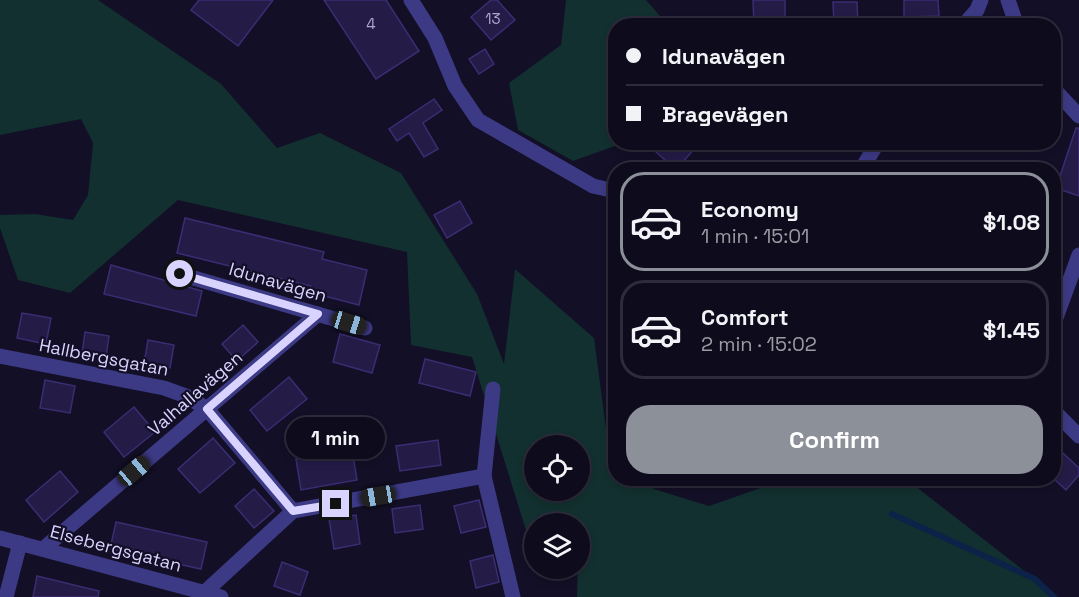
<!DOCTYPE html>
<meta charset="utf-8">
<style>
:root{--surface:#0e0b1c;--page:#171425;--text:#f1f3f6;--muted:#9b9ba3;--line:#2e2b3b;--accent:#8c9099}
body{margin:0;font-family:"Space Grotesk",sans-serif;background:var(--page);color:var(--text);height:100vh;display:flex;flex-direction:column;font-size:22px;white-space:nowrap}
*{box-sizing:border-box;margin:0}
p{font-size:20px;color:var(--muted)}
.icon{flex:none;width:33px;height:33px;fill:none;stroke:currentColor;stroke-width:2;stroke-linecap:round;stroke-linejoin:round}
.map{position:relative;flex:1;overflow:hidden}
.sheet{position:absolute;left:608px;top:162px;width:453px;height:324px;display:flex;flex-direction:column;background:var(--surface);border-radius:24px;box-shadow:0 3px 9px #0003,0 0 0 2px var(--line)}
.sheet>*{flex:none}
.banner{position:absolute;left:608px;top:18px;width:453px;height:132px;border-radius:24px;box-shadow:0 3px 9px #0003,0 0 0 2px var(--line);display:grid;align-content:center;height:132px;padding:0 18px;background:var(--surface)}
.fabs{position:absolute;left:524px;top:435px;display:grid;gap:12px}
.fabs a{display:grid;place-items:center;width:66px;height:66px;border-radius:50%;background:var(--surface);box-shadow:0 3px 9px #0003,0 0 0 2px var(--line);font-size:30px}
.end{position:absolute;width:27px;height:27px;margin:-14px;border:8px solid #d9d4ff;background:#111;box-shadow:0 0 0 3px #111}
.from{border-radius:50%}
.bubble{position:absolute;height:42px;border-radius:21px;background:var(--surface);box-shadow:0 3px 9px #0003,0 0 0 2px var(--line);font-size:20px;font-weight:600;line-height:42px;text-align:center}
.car{position:absolute;width:18px;height:36px;margin:-18px -9px;border-radius:8px;box-shadow:0 0 4px 2px #0007;background:linear-gradient(#222 24%,#8ab4d8 0 40%,#222 0 76%,#8ab4d8 0 86%,#222 0)}
.banner b{display:flex;align-items:center;gap:21px;height:57px;font-size:22px}
.banner b+b{border-top:2px solid var(--line)}
.banner i{width:15px;height:15px;background:var(--text)}
ul{padding:10px 0 0;list-style:none}
li{display:flex;align-items:center;gap:18px;height:99px;margin:0 12px 9px;padding:0 6px;border:3px solid var(--line);border-radius:24px}
li div{flex:1}
li b{display:block;font-size:22px}
li em{font-style:normal;font-weight:600}
li.selected{border-color:var(--accent)}
li>.icon{width:54px;height:54px;stroke-width:1.5}
.cta{display:flex;gap:12px;margin-top:auto;padding:12px 18px}
.cta a{flex:1;height:69px;border-radius:24px;background:var(--accent);color:#fff;font-size:24px;font-weight:600;line-height:69px;text-align:center}
.map>svg:first-child{display:block}
.green{fill:#12302f;fill-rule:evenodd}
.lines{fill:none;stroke-linecap:round;stroke-linejoin:round}
.stream{stroke:#0c2248;stroke-width:6}
.building{fill:#241b47;stroke:#3b2d73;stroke-width:1.5}
.minor{stroke:#3d3a85;stroke-width:15}
.route{stroke:#d9d4ff;stroke-width:8}
.labels{text-anchor:middle;dominant-baseline:central;stroke-width:4.5;stroke-linejoin:round;paint-order:stroke}
.number-label{font-size:15px;fill:#aca6d1}
.street-label{font-size:18px;fill:#d9d4ff;stroke:#130f26}
</style>
<div class="map">
<svg width="1079" height="597" viewBox="0 0 1079 597">
<rect width="100%" height="100%" fill="#130f26"/>
<g class="green">
<path d="M0,0H98L221,84L277,148L320,133L401,173L477,294L504,364L515,269L594,338L607,436L615,446V478L645,479L654,489L709,506L786,479H906L1058,597H577L579,524H534V545L530,543L472,357L411,345L407,252L178,200L70,293L18,280L0,228V215L35,214L73,220L88,195L93,143L81,119L0,135ZM534,446H579V490H534Z"/>
<path d="M566,0H646L668,25L615,26V142L623,143L573,161L518,130L509,83L561,45Z"/>
</g>
<g class="lines">
<path class="stream" d="M892,514L1035,579L1054,597"/>
</g>
<g class="building">
<path d="M199,0H273L238,46L191,10Z"/>
<path d="M324,0H386L419,51L376,79Z"/>
<path d="M491,0H497L515,20L491,40L471,17Z"/>
<path d="M753,0H785V26H754Z"/>
<path d="M904,0H938L939,16L904,17Z"/>
<path d="M833,2H857L858,26H834Z"/>
<path d="M485,49L494,64L479,74L469,59Z"/>
<path d="M434,99L442,110L423,123L438,149L424,157L409,133L397,141L389,129Z"/>
<path d="M1076,128H1079V196L1056,188Z"/>
<path d="M664,142H686L694,149L676,170L656,152Z"/>
<path d="M460,201L472,223L447,238L434,215Z"/>
<path d="M185,218L324,252L322,259L367,270L359,305L309,292L311,286L177,253Z"/>
<path d="M111,265L202,291L196,316L104,294Z"/>
<path d="M22,313L51,318L46,344L17,338Z"/>
<path d="M243,325L258,342L237,361L222,344Z"/>
<path d="M85,332L109,336L106,357L82,353Z"/>
<path d="M340,334L380,345L372,373L333,362Z"/>
<path d="M148,340L174,345L170,368L144,364Z"/>
<path d="M425,359L476,372L470,396L419,383Z"/>
<path d="M289,377L307,399L267,431L250,410Z"/>
<path d="M45,380L75,386L70,413L40,408Z"/>
<path d="M134,407L155,432L124,457L104,432Z"/>
<path d="M213,438L235,463L200,493L178,469Z"/>
<path d="M438,440L441,465L400,471L396,446Z"/>
<path d="M1053,444L1079,468V475L1066,490L1053,478Z"/>
<path d="M352,450L357,480L301,490L296,459Z"/>
<path d="M60,471L78,492L44,522L26,500Z"/>
<path d="M254,489L274,511L254,528L235,506Z"/>
<path d="M479,500L486,527L461,533L454,506Z"/>
<path d="M420,505L423,529L395,533L392,509Z"/>
<path d="M356,515L360,544L334,549L329,519Z"/>
<path d="M116,522L207,542L201,569L110,549Z"/>
<path d="M493,555L499,582L476,588L470,561Z"/>
<path d="M282,562L308,572L300,595L274,586Z"/>
<path d="M37,576L99,591L98,597H33Z"/>
</g>
<g class="lines">
<g class="minor">
<path d="M411,0L435,38L455,86L478,120L593,186L615,191"/>
<path d="M1008,0L1017,26"/>
<path d="M963,26L977,10L981,0"/>
<path d="M1053,88L1079,116"/>
<path d="M861,170L878,142"/>
<path d="M180,274L365,328"/>
<path d="M1053,326L1079,255"/>
<path d="M0,356L164,388L186,396L207,409L293,511"/>
<path d="M493,389L484,476L513,597"/>
<path d="M1053,410L1079,436"/>
<path d="M0,538L221,597"/>
<path d="M43,549L318,314"/>
<path d="M6,597L20,543"/>
<path d="M204,597L206,591L293,511L484,476"/>
</g>
</g>
<g class="lines">
<path class="route" d="M180,274L318,314L207,409L293,511L336,504"/>
</g>
<g class="labels">
<g class="number-label">
<text x="493" y="18">13</text>
<text x="371" y="23">4</text>
</g>
<g class="street-label">
<text transform="translate(278 282) rotate(16)">Idunavägen</text>
<text transform="translate(104 357) rotate(11)">Hallbergsgatan</text>
<text transform="translate(195 393) rotate(-41)">Valhallavägen</text>
<text transform="translate(116 548) rotate(15)">Elsebergsgatan</text>
</g>
</g>
</svg>
<div class="fabs">
<a><svg class="icon" aria-label="locate" viewBox="0 0 24 24"><circle cx="12" cy="12" r="6"/><path d="M12 2v4M12 18v4M2 12h4M18 12h4"/></svg></a>
<a><svg class="icon" aria-label="layers" viewBox="0 0 24 24"><path d="M12 4l9 5-9 5-9-5zM3 14l9 5 9-5"/></svg></a>
</div>
<i class="end from" style="left:180px;top:274px"></i>
<i class="end" style="left:336px;top:504px"></i>
<div class="bubble" style="left:286px;top:417px;width:99px">1 min</div>
<i class="car" style="left:349px;top:323px;rotate:107deg"></i>
<i class="car" style="left:134px;top:471px;rotate:50deg"></i>
<i class="car" style="left:378px;top:496px;rotate:260deg"></i>
<div class="banner">
<b><i class="from"></i>Idunavägen</b>
<b><i></i>Bragevägen</b>
</div>
<section class="sheet">
<ul>
<li class="selected"><svg class="icon" aria-label="car" viewBox="0 0 24 24"><path d="M5 17H2v-5l4-1 3-4h7l3 4 3 1v5h-3M9 17h6M6 11h13"/><circle cx="7" cy="17" r="2"/><circle cx="17" cy="17" r="2"/></svg><div><b>Economy</b><p>1 min · 15:01</p></div><em>$1.08</em></li>
<li><svg class="icon" aria-label="car" viewBox="0 0 24 24"><path d="M5 17H2v-5l4-1 3-4h7l3 4 3 1v5h-3M9 17h6M6 11h13"/><circle cx="7" cy="17" r="2"/><circle cx="17" cy="17" r="2"/></svg><div><b>Comfort</b><p>2 min · 15:02</p></div><em>$1.45</em></li>
</ul>
<div class="cta"><a>Confirm</a></div>
</section>
</div>
